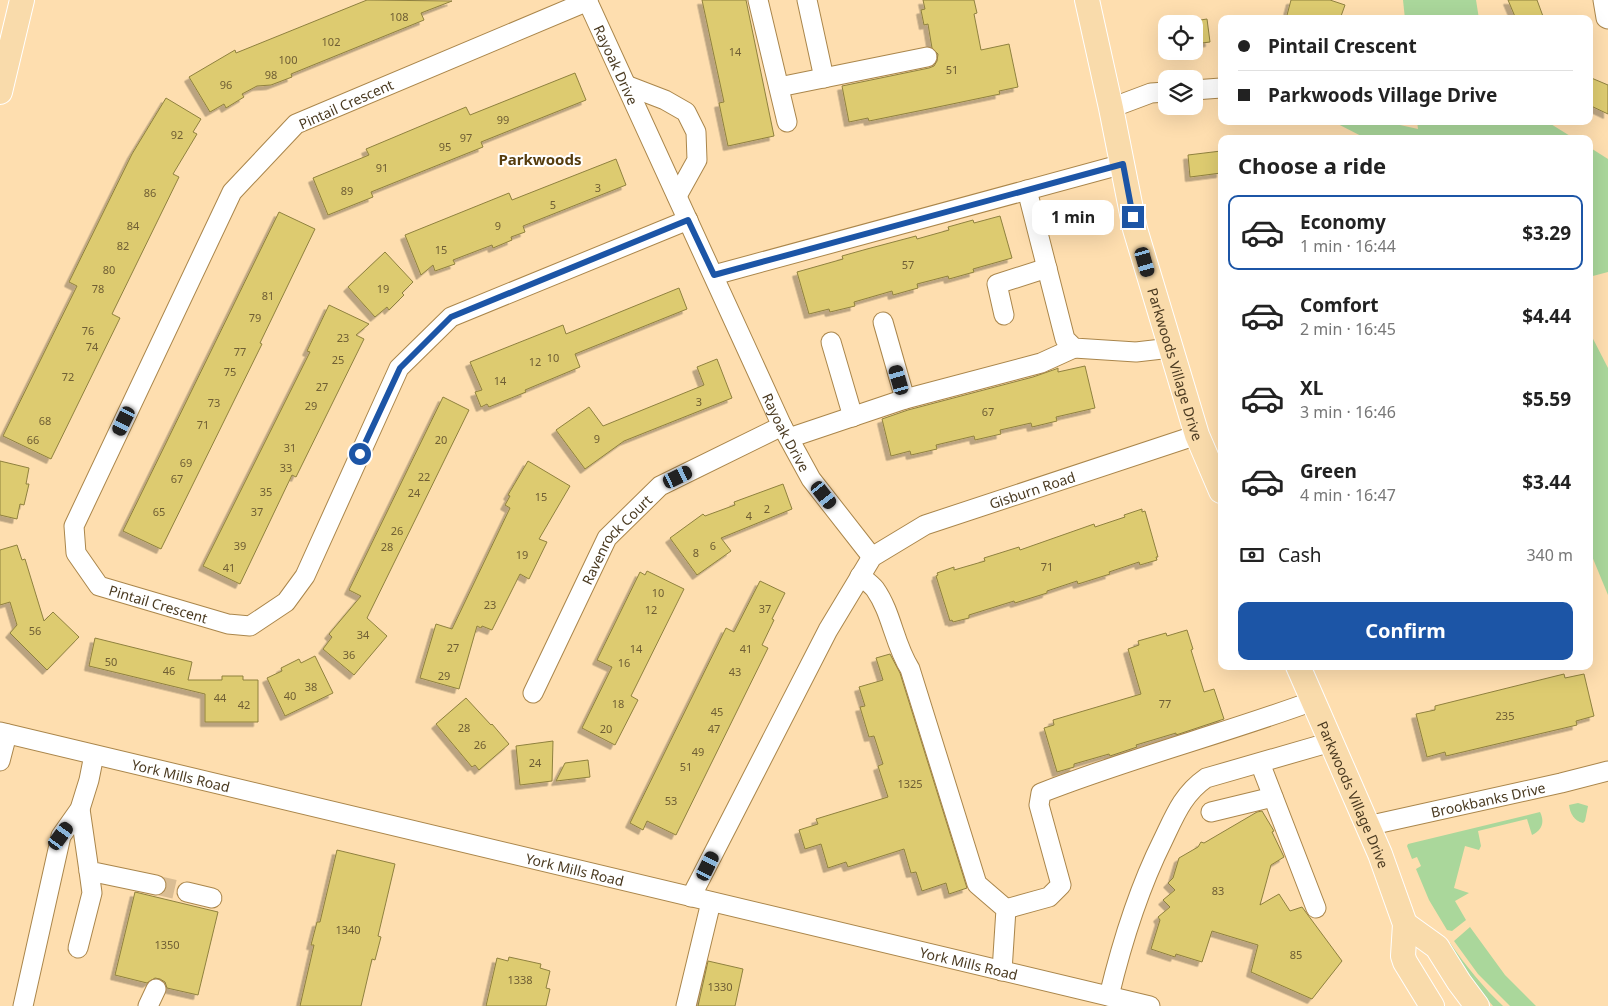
<!DOCTYPE html>
<meta charset="utf-8">
<style>
:root{--surface:#fff;--page:#f6f6f6;--text:#222;--muted:#767676;--line:#e0e0e0;--accent:#1c55a6}
body{margin:0;font-family:"Noto Sans",sans-serif;background:var(--page);color:var(--text);height:100vh;display:flex;flex-direction:column;font-size:19px;white-space:nowrap}
*{box-sizing:border-box;margin:0}
p{font-size:16px;color:var(--muted)}
.icon{flex:none;width:28px;height:28px;fill:none;stroke:currentColor;stroke-width:2;stroke-linecap:round;stroke-linejoin:round}
.map{position:relative;flex:1;overflow:hidden}
.details{position:absolute;left:1218px;top:135px;width:375px;height:535px;display:flex;flex-direction:column;background:var(--surface);border-radius:10px;box-shadow:0 5px 20px #0002}
.details>*{flex:none}
.guide{position:absolute;left:1218px;top:15px;width:375px;height:110px;border-radius:10px;box-shadow:0 5px 20px #0002;display:grid;align-content:center;height:110px;padding:0 20px;background:var(--surface)}
.tools{position:absolute;left:1158px;top:15px;display:grid;gap:10px}
.tools a{display:grid;place-items:center;width:45px;height:45px;border-radius:10px;background:var(--surface);box-shadow:0 5px 20px #0002;font-size:25px}
.end{position:absolute;width:22px;height:22px;margin:-11px;border:6px solid #1c55a6;background:#fff;box-shadow:0 0 0 2px #fff}
.from{border-radius:50%}
.bubble{position:absolute;height:35px;border-radius:10px;background:var(--surface);box-shadow:0 5px 20px #0002;font-size:16px;font-weight:700;line-height:35px;text-align:center}
.car{position:absolute;width:15px;height:30px;margin:-15px -8px;border-radius:6px;box-shadow:0 0 4px 1px #0007;background:linear-gradient(#222 24%,#8ab4d8 0 40%,#222 0 76%,#8ab4d8 0 86%,#222 0)}
.guide b{display:flex;align-items:center;gap:18px;height:48px;font-size:19px}
.guide b+b{border-top:1px solid var(--line)}
.guide i{width:12px;height:12px;background:var(--text)}
ul{padding:0;list-style:none}
li{display:flex;align-items:center;gap:15px;height:75px;margin:0 10px 8px;padding:0 10px;border:2px solid transparent;border-radius:10px}
li div{flex:1}
li b{display:block;font-size:19px}
li em{font-style:normal;font-weight:700}
li.selected{border-color:var(--accent)}
li>.icon{width:45px;height:45px;stroke-width:1.5}
h2{padding:0 20px;font-size:22px;line-height:60px}
.pay{display:flex;align-items:center;gap:12px;height:55px;padding:0 20px;font-size:19px}
.pay p{margin-inline-start:auto}
.primary-button{display:flex;gap:10px;margin-top:auto;padding:10px 20px}
.primary-button a{flex:1;height:58px;border-radius:10px;background:var(--accent);color:#fff;font-size:20px;font-weight:700;line-height:58px;text-align:center}
.map>svg:first-child{display:block}
.green{fill:#aad79b}
.building{fill:#ddcb6f;stroke:#8f813f;filter:url(#shadow)}
.lines{fill:none;stroke-linecap:round;stroke-linejoin:round}
.minor-tunnel{stroke:#dabd93;stroke-width:19;stroke-dasharray:19 9;stroke-linecap:butt}
.minor-casing{stroke:#aa864b;stroke-width:21}
.major-casing{stroke:#fff;stroke-width:26}
.minor{stroke:#fff;stroke-width:19}
.major{stroke:#f9dbab;stroke-width:24}
.route{stroke:#1c55a6;stroke-width:6}
.labels{text-anchor:middle;dominant-baseline:central;stroke-width:4;stroke-linejoin:round;paint-order:stroke}
.number-label{font-size:11px;fill:#6f5e34}
.street-label{font-size:14px;fill:#4a3a21;stroke:#fff}
.neighbourhood-label{font-size:15px;font-weight:bold;fill:#563c0d;stroke:#fff}
</style>
<div class="map">
<svg width="1608" height="1006" viewBox="0 0 1608 1006">
<defs>
<filter id="shadow"><feDropShadow dx="-4.5" dy="4.5" stdDeviation="0" flood-color="#0004"/></filter>
</defs>
<rect width="100%" height="100%" fill="#fedeaf"/>
<g class="green">
<path d="M1403,0H1476L1479,19H1405Z"/>
<path d="M1332,121H1382L1418,129L1417,121H1546L1575,139H1367Z"/>
<path d="M1589,147L1608,159V272L1589,277Z"/>
<path d="M1589,331L1608,368V595L1589,549Z"/>
<path d="M1578,803L1588,806L1585,821L1583,823C1574,821 1570,813 1569,805Z"/>
<path d="M1540,812C1545,822 1542,830 1532,835L1527,819L1478,831L1481,846L1479,850L1465,846L1454,888L1469,893L1455,901L1466,920L1452,931L1447,930L1429,900L1416,869L1421,866L1417,857L1412,859L1407,846L1408,844Z"/>
<path d="M1470,927L1505,975L1536,1006H1510L1478,974L1454,941Z"/>
<path d="M1450,943C1466,966 1483,987 1503,1006H1493L1477,987L1448,945Z"/>
</g>
<g class="building">
<path d="M367,0L452,1L421,13L424,20L291,74L292,77L271,85L257,86L242,94L244,97L226,108L224,104L210,112L189,77L235,50L236,53Z"/>
<path d="M702,0H746L774,136L728,146L719,103L724,102Z"/>
<path d="M923,0H974L977,13L974,14L981,50L1009,44L1018,87L999,91L1000,94L933,108L869,121L868,118L849,122L842,86L929,68L934,66L937,61L938,54L932,48L928,24L924,25L921,10L925,9Z"/>
<path d="M1291,0H1330L1345,5L1340,19H1286Z"/>
<path d="M1508,0H1537L1544,19H1516Z"/>
<path d="M1207,19L1210,42L1194,44V24H1174Z"/>
<path d="M575,73L586,100L481,142L483,147L371,192L373,197L328,215L313,178L369,155L366,149L466,107L470,115Z"/>
<path d="M1589,77L1608,85V114L1589,105Z"/>
<path d="M166,98L201,119L193,132L197,134L173,174L179,177L112,314L120,318L51,459L3,436L77,286L69,282L132,154Z"/>
<path d="M1221,151V173L1190,177L1188,155Z"/>
<path d="M616,159L626,185L523,226L525,232L511,237L512,240L493,248L492,245L453,260L455,264L435,271L433,265L421,275L405,235L509,193L512,200Z"/>
<path d="M279,212L315,229L260,343L262,344L161,549L123,531Z"/>
<path d="M1000,216L1012,258L973,269L974,272L949,279L948,276L917,284L918,288L893,295L892,291L854,302L855,306L830,312L829,309L809,314L797,272L843,259L842,256L867,249L916,236L917,239L949,230L948,227L973,220L974,223Z"/>
<path d="M385,252L413,282L402,293L404,295L389,310L387,307L375,317L348,287Z"/>
<path d="M679,288L687,309L575,354L580,367L525,390L526,392L489,407L487,404L481,407L475,392L482,390L470,362L563,325L566,334Z"/>
<path d="M329,305L369,324L356,335L364,339L296,477L292,475L240,584L203,566L310,352L307,351Z"/>
<path d="M717,359L732,398L624,441L585,469L556,430L589,407L603,426L704,385L697,367Z"/>
<path d="M1085,366L1095,408L1056,417L1057,421L1032,427L1031,423L1000,430L1001,434L975,440L974,436L936,445L937,449L911,455L910,451L891,456L882,419L908,410L1033,377L1056,369L1058,368V372Z"/>
<path d="M443,397L469,410L367,618L387,636L354,675L323,649L332,637L329,634L361,596L349,590Z"/>
<path d="M0,461L29,468L26,484H29L24,505L20,504L17,519L0,515Z"/>
<path d="M528,461L570,486L539,539L547,542L529,579L520,574L492,630L482,626L481,628L477,626L459,689L420,678L436,624L452,629L510,508L505,505L510,496L508,495Z"/>
<path d="M783,484L792,509L721,538L731,551L697,575L670,538L703,514L705,516L735,505L734,502Z"/>
<path d="M1142,509V512L1145,511L1158,557H1156L1157,560L1140,565L1139,562L1109,572L1110,574L1078,584L1077,581L1047,591V593L1015,603L1014,601L969,615V618L953,622L952,620L950,621L936,576L938,575L937,573L954,567V570L985,561L984,558L1019,547L1020,550L1094,524L1095,527L1125,517L1124,515Z"/>
<path d="M17,545L22,560L25,559L44,621L53,612L79,637L47,670L10,633L17,625L10,602L0,605V550Z"/>
<path d="M647,571L684,589L631,696L638,700L615,745L582,728L612,667L597,660L640,572L645,575Z"/>
<path d="M760,581L785,593L772,619L774,620L762,645L768,648L676,835L647,821L643,830L630,823L726,628L734,632Z"/>
<path d="M1187,630L1193,649L1191,650L1204,692L1214,689L1224,719L1176,735V733L1136,745L1137,747L1110,756L1109,754L1074,764V767L1057,772L1044,728L1054,725L1053,720L1141,694L1128,649L1139,645L1138,641L1166,633L1167,636Z"/>
<path d="M95,638L192,662L188,680H222V676H243V680H258V722H205V694L89,666Z"/>
<path d="M890,654L900,673L967,888L949,894L946,883L922,891L916,872L911,873L904,849L848,867L846,862L828,868L821,844L805,849L799,830L818,824L816,819L888,797L878,766L883,764L874,736L869,737L860,707L865,706L859,687L883,680L876,658Z"/>
<path d="M315,656L333,693L285,716L267,678L282,671L281,668L299,659L301,663Z"/>
<path d="M1564,674L1565,678L1584,674L1594,716L1576,721L1577,725L1446,756L1445,752L1427,757L1416,714L1435,710V706Z"/>
<path d="M466,698L491,725L492,724L509,744L479,770L475,765L472,767L436,724Z"/>
<path d="M553,741L552,781L520,785L516,746Z"/>
<path d="M588,760L590,777L556,781L565,763Z"/>
<path d="M1262,811L1274,831L1272,832L1284,857L1271,865L1260,905L1279,894L1290,911L1302,907L1342,961L1312,999L1251,972L1258,945L1212,931L1202,962L1176,954L1175,957L1151,949L1160,920L1158,917L1170,907L1163,900L1175,890L1168,883L1173,878L1179,858L1198,847L1201,842L1204,843L1257,812Z"/>
<path d="M337,850L395,864L378,936L381,937L375,960L372,959L361,1006H300L314,945H311L317,922H320Z"/>
<path d="M135,892L218,912L198,995L167,988L165,982L160,979L155,978L147,983L115,975Z"/>
<path d="M509,957L541,964L540,968L550,971L546,988L550,989L546,1006H486L497,958L508,961Z"/>
<path d="M708,961L743,969L735,1006H698Z"/>
</g>
<g class="lines">
<path class="minor-tunnel" d="M156,885L187,892"/>
<g class="minor-casing">
<g id="minor">
<path id="s1" d="M587,0L782,426L811,479L872,557"/>
<path d="M758,0L787,122"/>
<path d="M807,0L824,78"/>
<path d="M1603,0L1606,18L1608,19"/>
<path id="s2" d="M588,1L296,124L232,192L74,526L76,553L99,586L228,624L250,626L286,602L305,576L399,368L451,317L688,220"/>
<path d="M626,85L665,100L686,112L696,132L697,160L677,196"/>
<path d="M779,87L927,57"/>
<path d="M1194,90L1221,88"/>
<path d="M1111,108L1151,93L1166,92"/>
<path d="M1027,190L1065,339L1074,348L1136,352L1171,348"/>
<path d="M714,275L1123,164"/>
<path d="M1004,315L997,284L1047,268"/>
<path d="M831,342L853,417"/>
<path d="M905,399L1041,363L1074,348"/>
<path d="M789,438L905,399L883,322"/>
<path d="M860,576C865,580 871,584 875,589C892,613 894,644 910,669L977,884L1006,909L1002,971"/>
<path id="s3" d="M533,693L607,538L660,486L782,426"/>
<path id="s4" d="M0,732L1150,1006"/>
<path d="M0,761L7,734"/>
<path d="M1260,763L1316,908"/>
<path d="M80,809L89,871L156,885"/>
<path d="M1211,812L1273,797"/>
<path id="s5" d="M1367,826L1561,783L1608,771"/>
<path d="M187,892L212,898"/>
<path id="s6" d="M691,897L828,630L872,557L925,525L1197,435"/>
<path d="M1006,909L1049,897L1061,885L1039,805L1041,793C1130,758 1223,734 1313,701"/>
<path d="M78,948L92,893L89,871"/>
<path d="M1109,996C1122,942 1138,890 1163,840C1175,815 1183,794 1206,778L1331,742"/>
<path d="M23,1006L61,836L80,809L89,780L94,755"/>
<path d="M148,1006L156,989"/>
<path d="M686,1006L711,902"/>
</g>
</g>
<g class="major-casing">
<g id="major">
<path id="s7" d="M1087,0L1111,108L1135,229L1197,435L1221,491"/>
<path d="M0,92L22,0"/>
<path id="s8" d="M1298,666L1380,854L1405,924L1403,956L1405,962L1432,1006"/>
<path d="M1405,924L1437,947L1459,982L1477,1006"/>
</g>
</g>
<use href="#minor" class="minor"/>
<use href="#major" class="major"/>
</g>
<g class="lines">
<path class="route" d="M360,454L400,368L451,317L688,220L714,275L1123,164L1133,217"/>
</g>
<g class="labels">
<g class="number-label">
<text x="399" y="16">108</text>
<text x="331" y="41">102</text>
<text x="735" y="51">14</text>
<text x="288" y="59">100</text>
<text x="952" y="69">51</text>
<text x="271" y="74">98</text>
<text x="226" y="84">96</text>
<text x="503" y="119">99</text>
<text x="177" y="134">92</text>
<text x="466" y="137">97</text>
<text x="445" y="146">95</text>
<text x="382" y="167">91</text>
<text x="598" y="187">3</text>
<text x="347" y="190">89</text>
<text x="150" y="192">86</text>
<text x="553" y="204">5</text>
<text x="133" y="225">84</text>
<text x="498" y="225">9</text>
<text x="123" y="245">82</text>
<text x="441" y="249">15</text>
<text x="908" y="264">57</text>
<text x="109" y="269">80</text>
<text x="98" y="288">78</text>
<text x="383" y="288">19</text>
<text x="268" y="295">81</text>
<text x="255" y="317">79</text>
<text x="88" y="330">76</text>
<text x="343" y="337">23</text>
<text x="92" y="346">74</text>
<text x="240" y="351">77</text>
<text x="553" y="357">10</text>
<text x="338" y="359">25</text>
<text x="535" y="361">12</text>
<text x="230" y="371">75</text>
<text x="68" y="376">72</text>
<text x="500" y="380">14</text>
<text x="322" y="386">27</text>
<text x="699" y="401">3</text>
<text x="214" y="402">73</text>
<text x="311" y="405">29</text>
<text x="988" y="411">67</text>
<text x="45" y="420">68</text>
<text x="203" y="424">71</text>
<text x="597" y="438">9</text>
<text x="33" y="439">66</text>
<text x="441" y="439">20</text>
<text x="290" y="447">31</text>
<text x="186" y="462">69</text>
<text x="286" y="467">33</text>
<text x="424" y="476">22</text>
<text x="177" y="478">67</text>
<text x="266" y="491">35</text>
<text x="414" y="492">24</text>
<text x="541" y="496">15</text>
<text x="767" y="508">2</text>
<text x="159" y="511">65</text>
<text x="257" y="511">37</text>
<text x="749" y="515">4</text>
<text x="397" y="530">26</text>
<text x="240" y="545">39</text>
<text x="713" y="545">6</text>
<text x="387" y="546">28</text>
<text x="696" y="552">8</text>
<text x="522" y="554">19</text>
<text x="1047" y="566">71</text>
<text x="229" y="567">41</text>
<text x="658" y="592">10</text>
<text x="490" y="604">23</text>
<text x="765" y="608">37</text>
<text x="651" y="609">12</text>
<text x="35" y="630">56</text>
<text x="363" y="634">34</text>
<text x="453" y="647">27</text>
<text x="636" y="648">14</text>
<text x="746" y="648">41</text>
<text x="349" y="654">36</text>
<text x="111" y="661">50</text>
<text x="624" y="662">16</text>
<text x="169" y="670">46</text>
<text x="735" y="671">43</text>
<text x="444" y="675">29</text>
<text x="311" y="686">38</text>
<text x="290" y="695">40</text>
<text x="220" y="697">44</text>
<text x="618" y="703">18</text>
<text x="1165" y="703">77</text>
<text x="244" y="704">42</text>
<text x="717" y="711">45</text>
<text x="1505" y="715">235</text>
<text x="464" y="727">28</text>
<text x="606" y="728">20</text>
<text x="714" y="728">47</text>
<text x="480" y="744">26</text>
<text x="698" y="751">49</text>
<text x="535" y="762">24</text>
<text x="686" y="766">51</text>
<text x="910" y="783">1325</text>
<text x="671" y="800">53</text>
<text x="1218" y="890">83</text>
<text x="348" y="929">1340</text>
<text x="167" y="944">1350</text>
<text x="1296" y="954">85</text>
<text x="520" y="979">1338</text>
<text x="720" y="986">1330</text>
</g>
<g class="street-label">
<text stroke="none"><textPath href="#s1" startOffset="71">Rayoak Drive</textPath></text>
<text transform="translate(346 104) rotate(-24)">Pintail Crescent</text>
<text stroke="none"><textPath href="#s7" startOffset="375">Parkwoods Village Drive</textPath></text>
<text stroke="none"><textPath href="#s1" startOffset="476">Rayoak Drive</textPath></text>
<text stroke="none"><textPath href="#s6" startOffset="560">Gisburn Road</textPath></text>
<text stroke="none"><textPath href="#s3" startOffset="176">Ravenrock Court</textPath></text>
<text stroke="none"><textPath href="#s2" startOffset="909">Pintail Crescent</textPath></text>
<text stroke="none"><textPath href="#s4" startOffset="186">York Mills Road</textPath></text>
<text stroke="none"><textPath href="#s8" startOffset="140">Parkwoods Village Drive</textPath></text>
<text stroke="none"><textPath href="#s5" startOffset="124">Brookbanks Drive</textPath></text>
<text stroke="none"><textPath href="#s4" startOffset="591">York Mills Road</textPath></text>
<text stroke="none"><textPath href="#s4" startOffset="996">York Mills Road</textPath></text>
</g>
<g class="neighbourhood-label">
<text x="540" y="159">Parkwoods</text>
</g>
</g>
</svg>
<div class="tools">
<a><svg class="icon" aria-label="locate" viewBox="0 0 24 24"><circle cx="12" cy="12" r="6"/><path d="M12 2v4M12 18v4M2 12h4M18 12h4"/></svg></a>
<a><svg class="icon" aria-label="layers" viewBox="0 0 24 24"><path d="M12 4l9 5-9 5-9-5zM3 14l9 5 9-5"/></svg></a>
</div>
<i class="end from" style="left:360px;top:454px"></i>
<i class="end" style="left:1133px;top:217px"></i>
<div class="bubble" style="left:1032px;top:200px;width:82px">1 min</div>
<i class="car" style="left:1145px;top:262px;rotate:164deg"></i>
<i class="car" style="left:899px;top:380px;rotate:344deg"></i>
<i class="car" style="left:124px;top:421px;rotate:206deg"></i>
<i class="car" style="left:678px;top:477px;rotate:64deg"></i>
<i class="car" style="left:824px;top:495px;rotate:142deg"></i>
<i class="car" style="left:61px;top:836px;rotate:36deg"></i>
<i class="car" style="left:708px;top:866px;rotate:26deg"></i>
<div class="guide">
<b><i class="from"></i>Pintail Crescent</b>
<b><i></i>Parkwoods Village Drive</b>
</div>
<section class="details">
<h2>Choose a ride</h2>
<ul>
<li class="selected"><svg class="icon" aria-label="car" viewBox="0 0 24 24"><path d="M5 17H2v-5l4-1 3-4h7l3 4 3 1v5h-3M9 17h6M6 11h13"/><circle cx="7" cy="17" r="2"/><circle cx="17" cy="17" r="2"/></svg><div><b>Economy</b><p>1 min · 16:44</p></div><em>$3.29</em></li>
<li><svg class="icon" aria-label="car" viewBox="0 0 24 24"><path d="M5 17H2v-5l4-1 3-4h7l3 4 3 1v5h-3M9 17h6M6 11h13"/><circle cx="7" cy="17" r="2"/><circle cx="17" cy="17" r="2"/></svg><div><b>Comfort</b><p>2 min · 16:45</p></div><em>$4.44</em></li>
<li><svg class="icon" aria-label="car" viewBox="0 0 24 24"><path d="M5 17H2v-5l4-1 3-4h7l3 4 3 1v5h-3M9 17h6M6 11h13"/><circle cx="7" cy="17" r="2"/><circle cx="17" cy="17" r="2"/></svg><div><b>XL</b><p>3 min · 16:46</p></div><em>$5.59</em></li>
<li><svg class="icon" aria-label="car" viewBox="0 0 24 24"><path d="M5 17H2v-5l4-1 3-4h7l3 4 3 1v5h-3M9 17h6M6 11h13"/><circle cx="7" cy="17" r="2"/><circle cx="17" cy="17" r="2"/></svg><div><b>Green</b><p>4 min · 16:47</p></div><em>$3.44</em></li>
</ul>
<div class="pay"><svg class="icon" aria-label="cash" viewBox="0 0 24 24"><path d="M3 7h18v10H3z"/><circle cx="12" cy="12" r="2"/></svg>Cash<p>340 m</p></div>
<div class="primary-button"><a>Confirm</a></div>
</section>
</div>
